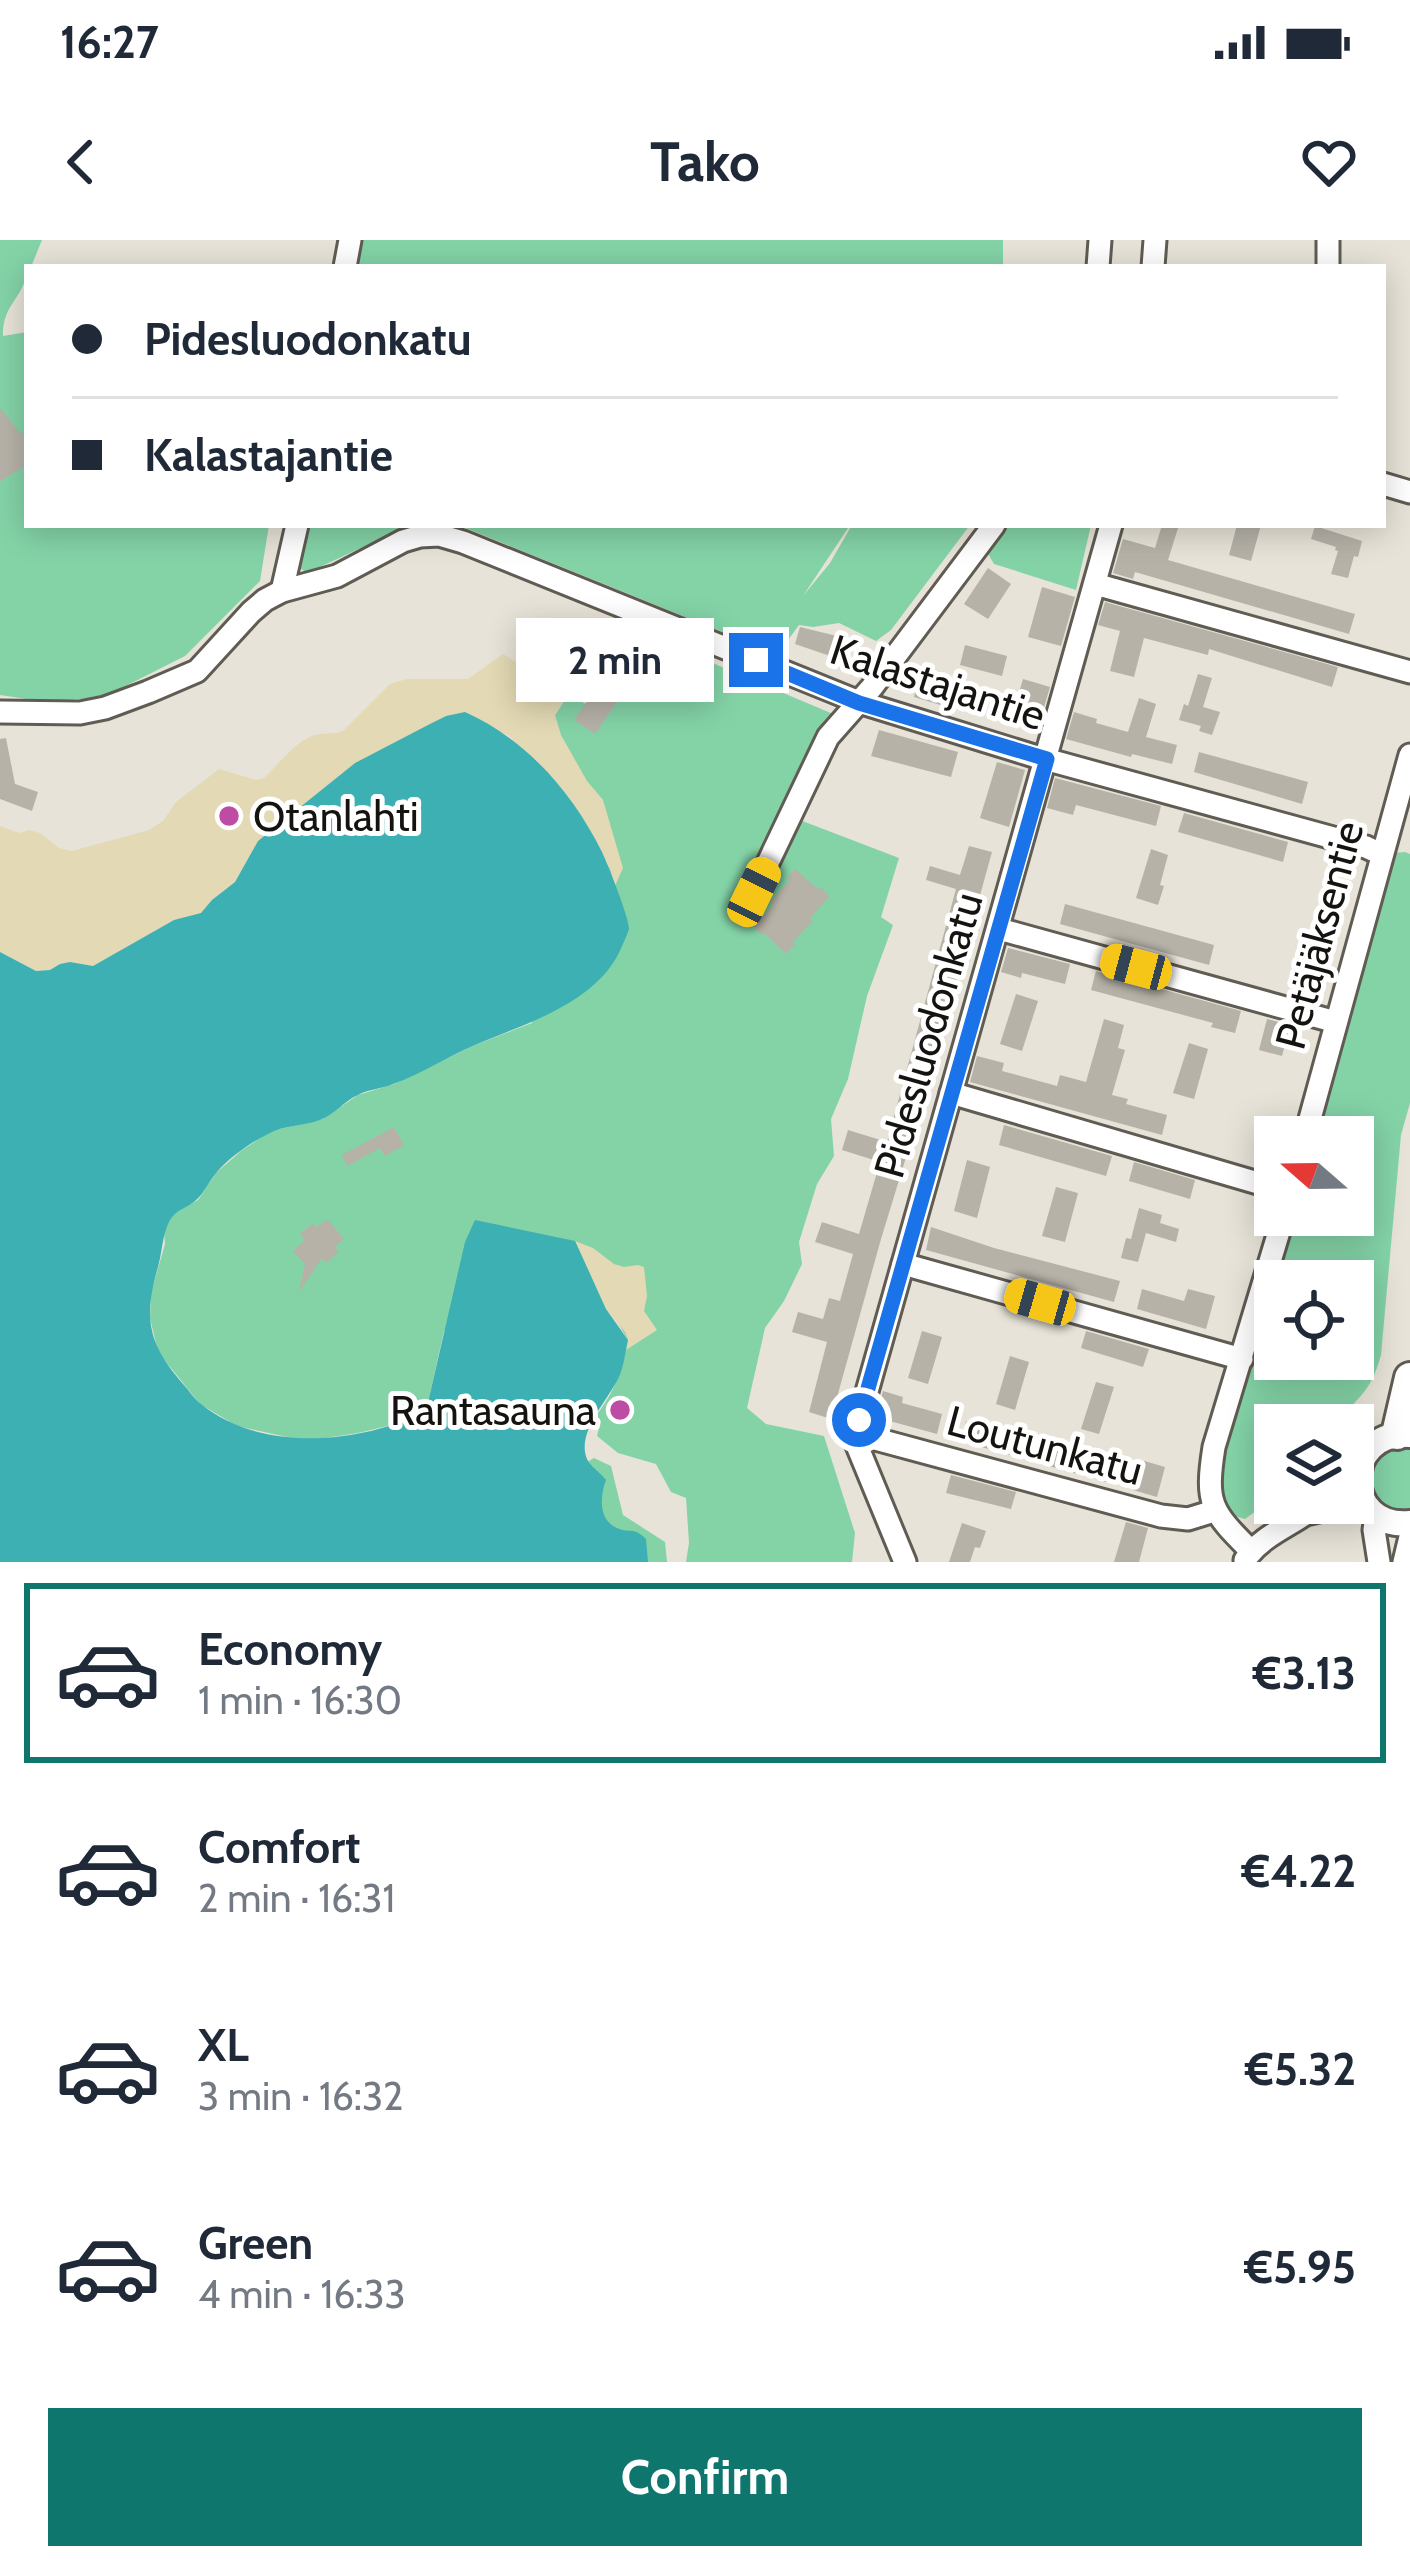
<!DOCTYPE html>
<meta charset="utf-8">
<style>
:root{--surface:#fff;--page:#f6f6f7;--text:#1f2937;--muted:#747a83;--line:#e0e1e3;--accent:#0f766e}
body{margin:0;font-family:Cabin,sans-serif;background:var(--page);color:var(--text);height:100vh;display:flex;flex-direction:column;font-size:45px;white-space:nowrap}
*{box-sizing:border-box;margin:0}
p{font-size:39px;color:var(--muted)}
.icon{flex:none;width:66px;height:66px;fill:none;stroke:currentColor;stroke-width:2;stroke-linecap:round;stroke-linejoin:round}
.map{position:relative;height:1322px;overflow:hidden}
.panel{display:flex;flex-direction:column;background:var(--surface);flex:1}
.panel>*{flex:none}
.guide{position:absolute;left:24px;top:24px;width:1362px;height:264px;border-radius:0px;box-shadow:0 6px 30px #0003;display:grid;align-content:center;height:264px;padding:0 48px;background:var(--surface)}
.needle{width:78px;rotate:290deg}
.controls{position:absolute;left:1254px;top:876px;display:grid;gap:24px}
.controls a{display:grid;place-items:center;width:120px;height:120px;border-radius:0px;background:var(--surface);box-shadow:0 6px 30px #0003;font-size:60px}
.end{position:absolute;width:54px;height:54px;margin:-27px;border:15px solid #1a73e8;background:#fff;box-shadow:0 0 0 6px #fff}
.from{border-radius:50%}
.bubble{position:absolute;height:84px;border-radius:0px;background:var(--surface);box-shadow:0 6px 30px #0003;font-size:39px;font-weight:800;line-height:84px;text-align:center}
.car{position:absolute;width:36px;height:72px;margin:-36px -18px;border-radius:15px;box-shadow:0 0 9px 3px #0007;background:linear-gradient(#f5c518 24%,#345 0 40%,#f5c518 0 76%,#345 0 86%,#f5c518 0)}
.guide b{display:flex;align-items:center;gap:42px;height:114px;font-size:45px}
.guide b+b{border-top:3px solid var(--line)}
.guide i{width:30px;height:30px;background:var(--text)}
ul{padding:21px 0 0;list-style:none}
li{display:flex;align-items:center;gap:36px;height:180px;margin:0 24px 18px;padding:0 24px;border:6px solid transparent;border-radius:0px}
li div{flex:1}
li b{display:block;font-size:45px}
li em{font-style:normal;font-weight:800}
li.current{border-color:var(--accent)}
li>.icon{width:108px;height:108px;stroke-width:1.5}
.cta{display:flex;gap:24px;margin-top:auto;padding:24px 48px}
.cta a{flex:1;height:138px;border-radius:0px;background:var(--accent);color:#fff;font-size:48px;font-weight:800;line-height:138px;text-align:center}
.status{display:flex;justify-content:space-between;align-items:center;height:84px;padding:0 60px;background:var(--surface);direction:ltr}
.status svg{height:33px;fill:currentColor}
header{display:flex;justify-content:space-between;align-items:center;height:156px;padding:0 48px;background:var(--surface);font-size:54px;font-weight:800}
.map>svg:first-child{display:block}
.green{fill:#84d3a7;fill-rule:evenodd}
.sand{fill:#e3d9b4}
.water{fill:#3db0b4}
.building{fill:#b6b2a8}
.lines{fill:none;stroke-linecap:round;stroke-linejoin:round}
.minor-casing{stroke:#605c53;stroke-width:27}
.major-casing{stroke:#605c53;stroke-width:30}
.highway-casing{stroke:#605c53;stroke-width:36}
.minor{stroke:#fff;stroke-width:21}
.major{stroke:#fff;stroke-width:24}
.highway{stroke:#fff;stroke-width:30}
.route{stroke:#1a73e8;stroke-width:15}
.poi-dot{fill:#be4ba4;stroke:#fff;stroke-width:4.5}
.labels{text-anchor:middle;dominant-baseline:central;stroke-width:10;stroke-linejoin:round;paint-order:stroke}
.street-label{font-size:42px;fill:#14130f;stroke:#fff}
.poi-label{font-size:42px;fill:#14130f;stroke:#fff;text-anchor:start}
</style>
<div class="status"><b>16:27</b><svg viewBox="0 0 49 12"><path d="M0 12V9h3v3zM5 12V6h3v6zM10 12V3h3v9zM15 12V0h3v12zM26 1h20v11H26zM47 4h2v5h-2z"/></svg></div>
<header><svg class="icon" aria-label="back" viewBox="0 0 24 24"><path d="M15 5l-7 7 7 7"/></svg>Tako<svg class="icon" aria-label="heart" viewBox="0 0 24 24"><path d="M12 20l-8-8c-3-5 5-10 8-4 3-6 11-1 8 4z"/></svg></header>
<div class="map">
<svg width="1410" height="1322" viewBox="0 0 1410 1322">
<rect width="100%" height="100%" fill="#e7e3d8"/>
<g class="green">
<path d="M0,0H42L31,27H27C27,57 2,62 3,96L27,92V285H269L260,341L185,416L102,458L40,461L0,455Z"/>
<path d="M357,0H1003V27H351Z"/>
<path d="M305,285H410L307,333L297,326Z"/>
<path d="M458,285H850L803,356L830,323L852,285H970L891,390L876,401L839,383L813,387L799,385L780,411H773L769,406L770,399L762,408Z"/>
<path d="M1004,285H1091L1076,350L994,324L986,310Z"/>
<path d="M639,392L845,479L792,577L899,618L881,677L893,685L867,756L848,839L831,879L834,916L817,944L799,1002L802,1024L784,1061L765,1088L747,1168L766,1184L824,1196L855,1293L852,1322H686L689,1303L686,1258L671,1252L656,1224L618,1213L597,1196L600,1184L591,1181C613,1158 622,1130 628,1100L585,1027L574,1001L444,1091L426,1171L405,1182L358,1193L305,1201L237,1186L200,1164L158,1112L150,1078L151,1053L165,1004L164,991L175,972L198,960L216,933L241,911L271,891L323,879L358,855L394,844L475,805L532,783L555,475L568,455L590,466Z"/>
<path d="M1405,612L1410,614V863L1401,895L1381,1115C1370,1155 1358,1155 1336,1185H1275V1257L1245,1279L1227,1274C1209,1224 1239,1168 1253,1120C1267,1072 1279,1023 1294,975H1353V897H1315L1393,613ZM1275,1041H1353V1119H1275Z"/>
<path d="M1410,1204V1271C1387,1272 1360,1254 1372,1227C1374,1221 1379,1216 1383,1210Z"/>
<path d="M594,1218L611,1226L623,1275L665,1302L667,1322H594L587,1222Z"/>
</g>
<g class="sand">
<path d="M503,414L568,455L555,475L561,495L587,541L603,560L623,628L615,646L610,629L537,520L525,512L508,495L446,476L355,523L258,601L235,642L212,660L202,674L174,680L93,726L70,722L60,724L51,730L36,731L0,712V586L19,593L29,590L40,593L59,608L72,611L149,590L163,581L176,562L219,529L256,540L264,538C278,525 294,503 312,496C322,492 332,495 343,491L390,444L407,439H468Z"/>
<path d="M575,1001L593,1008L614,1024L624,1027L638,1025L644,1027L647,1056L644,1071L657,1090L626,1110L628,1100L625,1092L606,1069Z"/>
</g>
<path class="water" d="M465,472C527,500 572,552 602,612C608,625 629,677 629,689C629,690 623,705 622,706C599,763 526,783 475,805C447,817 421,834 393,844C382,849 368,849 358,855C344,861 334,875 320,880C303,886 284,885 268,894C250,903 230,917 217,932C209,941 204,954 195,961C188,967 179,969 173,976C162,990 163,1010 158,1027C143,1079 148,1103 183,1144C189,1150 194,1159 201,1164C261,1213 361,1204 426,1171L465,1002L475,980L575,1001L606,1069L628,1100C625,1113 624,1127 618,1139C607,1161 576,1193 587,1219C590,1226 601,1233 606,1240C600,1256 598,1280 617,1288C631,1294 633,1286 646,1299L648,1322H0V712L36,731L50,730L60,724L70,722L93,726L174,680L201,673L212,660L235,642L258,601L355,523L428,485L446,476Z"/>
<g class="building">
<path d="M0,168L21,194L27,190V225L0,241Z"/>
<path d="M1162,285H1179L1168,320L1355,374L1349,394L1135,332L1133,339L1113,333L1123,299L1155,308Z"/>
<path d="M1237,285H1261L1251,321L1229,315Z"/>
<path d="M1315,286L1362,301L1358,317L1354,316L1348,338L1331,334L1338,311L1335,310L1336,307L1311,299Z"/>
<path d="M988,328L1011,344L988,379L964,364Z"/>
<path d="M1042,347L1075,357L1061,406L1028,397Z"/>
<path d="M1105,362L1338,427L1332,447L1209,409L1208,415L1144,398L1134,437L1110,431L1120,391L1098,385Z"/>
<path d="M800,387L845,398L839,419L795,404Z"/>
<path d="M965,405L1007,416L1002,436L960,425Z"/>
<path d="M921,430L962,441L954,469L914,457Z"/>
<path d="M1198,434L1212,438L1203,467L1220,472L1212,495L1199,491L1201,486L1179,480L1184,464L1188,466Z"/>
<path d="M1023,439L1050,447L1037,491L1010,483Z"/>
<path d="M596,448L617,462L595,494L574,480Z"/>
<path d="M1139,458L1156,464L1146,497L1177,505L1172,524L1132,514L1131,517L1066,499L1074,472L1097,479L1096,483L1128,492Z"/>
<path d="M879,490L958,512L951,537L871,516Z"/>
<path d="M6,498L15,544L38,552L32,571L0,559V499Z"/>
<path d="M1199,512L1308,542L1302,564L1194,532Z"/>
<path d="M997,522L1025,530L1009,587L980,578Z"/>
<path d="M1055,538L1161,566L1156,586L1076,565L1073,575L1047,568Z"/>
<path d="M1184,573L1288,602L1283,622L1178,592Z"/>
<path d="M969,606L992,612L922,865L881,999L831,1179L809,1172L827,1102L792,1092L798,1072L823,1079L829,1058L840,1061L853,1014L815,1002L822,982L859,994L880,922L842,910L848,890L887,902L956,649L926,640L930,626L960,635Z"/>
<path d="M1151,609L1168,615L1160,645L1164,646L1158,665L1136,658Z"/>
<path d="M795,629L818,649L820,647L830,656L810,678L813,681L793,702L795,704L786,714L764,693L762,695L753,687L773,665L770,662L790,640L787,637Z"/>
<path d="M1065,664L1214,705L1209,725L1060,684Z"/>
<path d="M1008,708L1070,724L1065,744L1022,733L1021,738L1001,732Z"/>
<path d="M1096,731L1241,771L1235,793L1211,787L1213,783L1091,750Z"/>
<path d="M1016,754L1038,761L1022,811L1000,804Z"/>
<path d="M1104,779L1124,785L1118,808L1125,810L1112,855L1128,859L1126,864L1167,875L1162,895L970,842L977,816L1004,823L1002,831L1057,846L1060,835L1086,842Z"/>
<path d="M1267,779L1290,785L1282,816L1259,810Z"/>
<path d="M1189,803L1208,809L1194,859L1173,853Z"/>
<path d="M1004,885L1112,916L1106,936L999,905Z"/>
<path d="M394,887L404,905L385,916L380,908L347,926L342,915Z"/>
<path d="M967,920L990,927L977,978L954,971Z"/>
<path d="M1134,922L1195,940L1190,959L1129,941Z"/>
<path d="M1056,947L1078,953L1065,1002L1042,996Z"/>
<path d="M1139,968L1162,975L1160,983L1179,989L1176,1002L1146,993L1138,1022L1121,1018L1126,998L1131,999Z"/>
<path d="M327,979L344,999L335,1007L339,1012L326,1023L322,1018L299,1052L305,1024L293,1011L305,1000L300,994L313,983L317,987Z"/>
<path d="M931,987L994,1008L1120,1041L1114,1062L926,1010Z"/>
<path d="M1142,1049L1184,1061L1188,1049L1215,1056L1206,1089L1137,1069Z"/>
<path d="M922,1091L942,1097L928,1144L908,1138Z"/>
<path d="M1086,1091L1149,1109L1143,1127L1081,1108Z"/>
<path d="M1010,1116L1029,1122L1015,1170L996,1164Z"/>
<path d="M1096,1142L1114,1147L1099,1194L1081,1189Z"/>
<path d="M883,1151L903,1157L902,1163L942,1174L937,1194L875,1177Z"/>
<path d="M966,1181L1112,1222L1106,1242L960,1201Z"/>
<path d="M1141,1220L1165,1227L1157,1257L1133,1250Z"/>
<path d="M951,1235L1016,1252L1011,1269L946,1253Z"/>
<path d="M1126,1282L1148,1288L1139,1322H1114Z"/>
<path d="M962,1283L986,1291L980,1308L975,1307L970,1322H949Z"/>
</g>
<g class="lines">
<g class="minor-casing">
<g id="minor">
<path d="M345,27L350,0"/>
<path d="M1098,27L1100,0"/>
<path d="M1153,27L1155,0"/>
<path d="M1328,27V0"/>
<path d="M1383,244L1410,252"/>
<path d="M1095,344L1410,432"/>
<path d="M282,351L297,285"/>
<path d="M0,472L80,473L105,468L148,452L197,431L251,372L265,360L282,351L337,336L403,301L420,296L439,295L463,302L859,462L1034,516L1366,607L1381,614"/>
<path d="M754,652L828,497L873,446L994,285"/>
<path d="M999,689L1336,782"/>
<path d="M951,853L1275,948"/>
<path d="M1305,897L1410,515"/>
<path d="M903,1024L1242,1119"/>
<path d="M857,1194L1161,1276L1188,1279L1214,1271"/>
<path d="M1310,1273L1363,1261"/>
<path d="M1376,1275L1374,1290L1379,1322"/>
<path d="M1251,1311C1211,1271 1205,1264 1214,1207L1284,975"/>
<path d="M1245,1320C1263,1293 1297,1284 1320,1263"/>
<path d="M905,1322L856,1203L859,1180L1111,285"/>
<path d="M1404,1322L1410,1297"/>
</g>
</g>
<g class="major-casing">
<path id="major" d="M1410,1195C1340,1190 1342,1290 1410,1283"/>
</g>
<g class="highway-casing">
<path id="highway" d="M1397,1194L1410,1138"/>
</g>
<use href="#minor" class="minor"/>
<use href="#major" class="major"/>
<use href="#highway" class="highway"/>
</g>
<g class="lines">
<path class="route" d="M756,420L859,463L1047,519L859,1180"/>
</g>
<g class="poi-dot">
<circle cx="229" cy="576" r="12"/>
<circle cx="620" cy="1170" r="12"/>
</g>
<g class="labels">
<g class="street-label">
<text transform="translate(938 442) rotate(18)">Kalastajantie</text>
<text transform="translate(1319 695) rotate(-75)">Petäjäksentie</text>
<text transform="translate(928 795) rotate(-74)">Pidesluodonkatu</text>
<text transform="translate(1045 1205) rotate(15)">Loutunkatu</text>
</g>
<g class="poi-label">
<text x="253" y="576">Otanlahti</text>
<text x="596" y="1170" text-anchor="end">Rantasauna</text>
</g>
</g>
</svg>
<div class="controls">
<a><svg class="needle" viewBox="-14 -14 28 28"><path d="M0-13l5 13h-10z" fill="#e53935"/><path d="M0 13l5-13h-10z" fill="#747a83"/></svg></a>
<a><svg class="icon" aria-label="locate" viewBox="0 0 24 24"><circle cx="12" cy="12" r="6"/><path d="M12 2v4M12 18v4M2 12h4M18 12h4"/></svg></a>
<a><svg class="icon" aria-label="layers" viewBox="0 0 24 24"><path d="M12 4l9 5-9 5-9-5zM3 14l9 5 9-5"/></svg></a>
</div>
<i class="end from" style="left:859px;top:1180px"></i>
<i class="end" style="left:756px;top:420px"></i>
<div class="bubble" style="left:516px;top:378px;width:198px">2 min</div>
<i class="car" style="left:754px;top:652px;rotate:26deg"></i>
<i class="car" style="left:1136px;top:727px;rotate:285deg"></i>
<i class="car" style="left:1040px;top:1062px;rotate:286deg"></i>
<div class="guide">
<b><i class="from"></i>Pidesluodonkatu</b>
<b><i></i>Kalastajantie</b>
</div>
</div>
<section class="panel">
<ul>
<li class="current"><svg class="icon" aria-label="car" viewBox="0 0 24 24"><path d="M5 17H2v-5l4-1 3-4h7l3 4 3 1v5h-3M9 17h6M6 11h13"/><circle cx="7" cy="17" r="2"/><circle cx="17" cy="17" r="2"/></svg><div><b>Economy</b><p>1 min · 16:30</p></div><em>€3.13</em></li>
<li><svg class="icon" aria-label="car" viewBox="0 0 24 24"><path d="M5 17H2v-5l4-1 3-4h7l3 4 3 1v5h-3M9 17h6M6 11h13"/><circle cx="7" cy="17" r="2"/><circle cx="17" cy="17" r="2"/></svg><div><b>Comfort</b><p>2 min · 16:31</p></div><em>€4.22</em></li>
<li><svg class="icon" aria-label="car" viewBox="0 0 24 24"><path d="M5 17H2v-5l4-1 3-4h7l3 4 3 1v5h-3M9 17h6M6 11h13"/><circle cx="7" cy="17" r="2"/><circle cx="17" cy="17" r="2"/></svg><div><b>XL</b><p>3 min · 16:32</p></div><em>€5.32</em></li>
<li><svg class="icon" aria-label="car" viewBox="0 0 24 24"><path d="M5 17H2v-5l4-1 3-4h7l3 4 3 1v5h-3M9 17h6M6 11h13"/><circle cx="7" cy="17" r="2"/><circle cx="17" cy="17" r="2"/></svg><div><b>Green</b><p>4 min · 16:33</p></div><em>€5.95</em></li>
</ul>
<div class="cta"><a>Confirm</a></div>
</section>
